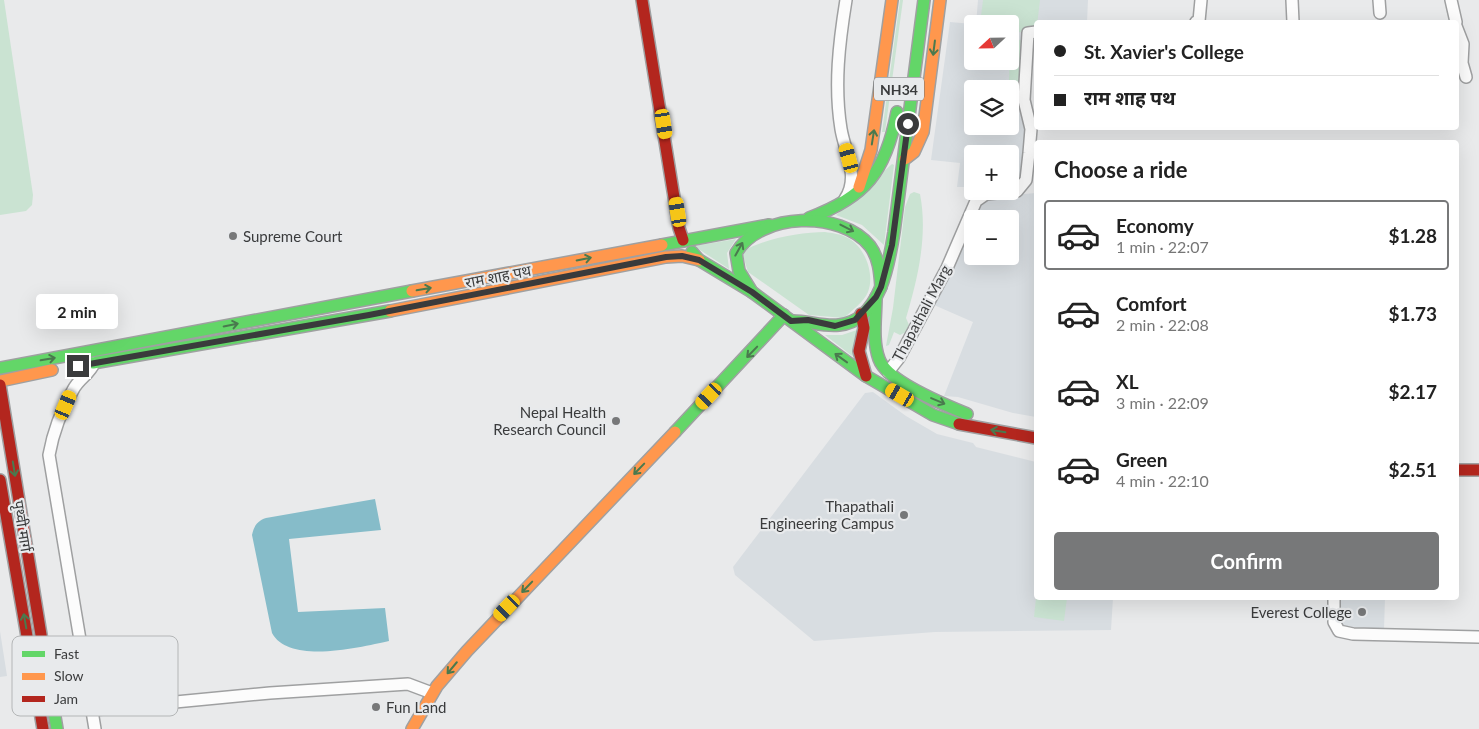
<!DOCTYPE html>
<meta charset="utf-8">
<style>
:root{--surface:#fff;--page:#f6f6f6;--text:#222;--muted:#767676;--line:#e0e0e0;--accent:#777879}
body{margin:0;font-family:Lato,"Noto Sans Devanagari",sans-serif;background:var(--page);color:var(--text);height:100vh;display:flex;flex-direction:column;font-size:19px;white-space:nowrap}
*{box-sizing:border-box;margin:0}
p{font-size:16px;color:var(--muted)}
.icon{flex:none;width:28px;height:28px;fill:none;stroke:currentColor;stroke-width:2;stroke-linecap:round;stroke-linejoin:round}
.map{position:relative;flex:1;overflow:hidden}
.side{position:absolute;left:1034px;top:140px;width:425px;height:460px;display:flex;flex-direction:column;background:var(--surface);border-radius:5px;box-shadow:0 5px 20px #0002}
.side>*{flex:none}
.top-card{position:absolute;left:1034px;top:20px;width:425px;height:110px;border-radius:5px;box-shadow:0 5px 20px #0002;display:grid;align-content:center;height:110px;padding:0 20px;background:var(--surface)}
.needle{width:32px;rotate:248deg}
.buttons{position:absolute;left:964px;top:15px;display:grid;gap:10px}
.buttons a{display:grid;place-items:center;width:55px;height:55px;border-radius:5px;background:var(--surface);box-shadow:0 5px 20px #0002;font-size:25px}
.end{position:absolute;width:22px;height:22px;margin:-11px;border:6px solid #3a3b3c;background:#fff;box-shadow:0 0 0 2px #fff}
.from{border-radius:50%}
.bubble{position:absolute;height:35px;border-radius:5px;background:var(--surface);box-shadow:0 5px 20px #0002;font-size:16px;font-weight:700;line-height:35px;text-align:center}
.car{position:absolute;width:15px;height:30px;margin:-15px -8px;border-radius:6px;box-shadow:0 0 4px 1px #0007;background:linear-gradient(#f5c518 24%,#345 0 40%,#f5c518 0 76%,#345 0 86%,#f5c518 0)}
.top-card b{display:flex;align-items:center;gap:18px;height:48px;font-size:19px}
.top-card b+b{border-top:1px solid var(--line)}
.top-card i{width:12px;height:12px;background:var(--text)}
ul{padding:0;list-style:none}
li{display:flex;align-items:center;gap:15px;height:70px;margin:0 10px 8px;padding:0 10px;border:2px solid transparent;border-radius:5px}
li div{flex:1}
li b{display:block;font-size:19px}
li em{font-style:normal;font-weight:700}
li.active{border-color:var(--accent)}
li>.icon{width:45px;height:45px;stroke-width:1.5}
h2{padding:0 20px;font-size:22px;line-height:60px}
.action{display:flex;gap:10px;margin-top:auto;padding:10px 20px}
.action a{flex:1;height:58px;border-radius:5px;background:var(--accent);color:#fff;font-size:20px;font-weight:700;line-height:58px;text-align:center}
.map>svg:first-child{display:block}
.built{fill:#d8dde1;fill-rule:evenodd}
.green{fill:#cae3d2}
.water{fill:#86bcc9}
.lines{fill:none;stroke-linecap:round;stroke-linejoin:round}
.street-casing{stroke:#9fa0a1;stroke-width:14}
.fast-casing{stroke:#9fa0a1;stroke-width:14}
.slow-casing{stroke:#9fa0a1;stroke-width:14}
.jam-casing{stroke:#9fa0a1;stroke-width:14}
.street{stroke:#fcfcfc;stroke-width:11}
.fast{stroke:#63d668;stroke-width:11}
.slow{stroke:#ff974d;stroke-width:11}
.jam{stroke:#b3261e;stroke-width:11}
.oneway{stroke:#4a794e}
.route{stroke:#3a3b3c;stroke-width:6}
.poi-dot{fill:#777879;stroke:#e8eaec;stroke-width:2}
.labels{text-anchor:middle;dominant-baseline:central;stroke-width:4.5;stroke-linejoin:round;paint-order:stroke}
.shield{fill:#e8eaec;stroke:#6e7071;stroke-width:1}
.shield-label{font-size:14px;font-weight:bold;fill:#3a3b3c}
.poi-label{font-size:15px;fill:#3a3b3c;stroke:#e8eaec;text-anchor:end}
.street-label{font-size:15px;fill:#3a3b3c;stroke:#e8eaec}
.key{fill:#e8eaec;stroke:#b4b6b7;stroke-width:1}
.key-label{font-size:14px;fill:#3a3b3c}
</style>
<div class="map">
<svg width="1479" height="729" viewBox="0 0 1479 729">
<rect width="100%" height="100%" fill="#e9eaeb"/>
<g class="built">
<path d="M978,0H1088L1087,22L1034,23L1025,90L1031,129L1021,177L1010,186V154H972V187H957L960,163L931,160L950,22L972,24V61H1010V24H976ZM972,89H1010V126H972Z"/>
<path d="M1036,193V417L1013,413L958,397L944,396L973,322L934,305L981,198ZM972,219H1010V256H972Z"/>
<path d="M873,392L906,416L937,434L973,443L976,447L1036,462V598H1113L1111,630L935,632L814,641L735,575L733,567L865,393Z"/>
<path d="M1340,598H1385L1384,629L1340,626Z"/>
<path d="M0,631L7,676L0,677Z"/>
</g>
<g class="green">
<path d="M0,0H4L33,195L32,205L26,211L0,215Z"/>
<path d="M900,0H903L885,132H882Z"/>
<path d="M983,0H1040L1036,34L1010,31V24H980Z"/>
<path d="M1010,39L1030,41L1024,97L1010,96V89H1004L1005,81H1009Z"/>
<path d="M892,164L894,165L884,245L862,225L836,215Z"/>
<path d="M914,192L920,194C928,235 918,278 906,318L909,325L906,332L900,335L894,332L889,345L886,346L893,308L905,207L910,194Z"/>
<path d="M825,232C832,233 841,234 848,238C865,247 875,274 868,292C864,302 851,311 844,318L809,315L748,272L742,252C762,239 801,232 825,232Z"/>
<path d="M736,239L727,253L729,269L694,246Z"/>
<path d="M857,330L856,359L825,335H842Z"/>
<path d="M1036,598H1067L1064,621L1034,617Z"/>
</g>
<path class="water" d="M375,499L381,530L289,539L298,612L385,608L389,641C361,647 289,665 272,633L252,535C254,526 257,521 266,518Z"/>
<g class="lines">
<g class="street-casing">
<g id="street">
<path d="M1292,0L1293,22"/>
<path d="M1379,0L1380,13"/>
<path d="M1451,0L1456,22"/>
<path d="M1196,22L1199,21L1201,0"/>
<path d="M1456,26L1463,44L1462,63L1466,77"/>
<path d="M845,199C860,177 845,153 841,129C834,86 839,43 846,0"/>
<path d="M94,363C90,374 78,379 73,390C62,409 53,433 49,455L95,729"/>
<path d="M888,372L899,358L947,268L976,201L986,194L1017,191L1026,180L1029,153L1031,129L1024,100L1028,33L1036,32"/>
<path d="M1334,598V622L1339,631L1353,634L1479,637"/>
<path d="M92,710L270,693L408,684L432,693"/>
</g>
</g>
<g class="fast-casing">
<g id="fast">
<path d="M809,218C866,197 886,171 897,112"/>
<path d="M662,245L769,225"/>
<path d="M692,252L699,260L752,292"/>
<path d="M881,287C880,273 879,258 870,246C841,210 760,212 736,253L739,271L752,292L866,376L933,415L959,424"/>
<path d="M876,297C876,317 872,340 879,359C887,382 945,405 967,414"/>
<path d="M793,321C808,321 824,327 839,325C880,321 889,264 894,232L924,0"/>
<path d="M93,363L390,311"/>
<path d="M0,368L412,291"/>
<path d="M675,432L784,315"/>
<path d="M44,653L57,729"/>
</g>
</g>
<g class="slow-casing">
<g id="slow">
<path d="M905,159L914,152L923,132L940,0"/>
<path d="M859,187L871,150L892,0"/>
<path d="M412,291L662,245"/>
<path d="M390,311L666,257L682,256L699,260"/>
<path d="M0,381L52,370"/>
<path d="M412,729L437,686L467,651L675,432"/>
</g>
</g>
<g class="jam-casing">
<g id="jam">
<path d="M642,0L679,228L683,240"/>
<path d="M861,314L864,328L859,351L866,376"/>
<path d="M0,385L44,653"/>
<path d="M959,424L1036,438"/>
<path d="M1456,470H1479"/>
<path d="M0,480L43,729"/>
</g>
</g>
<use href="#street" class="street"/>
<use href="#fast" class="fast"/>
<use href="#slow" class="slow"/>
<use href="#jam" class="jam"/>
</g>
<defs><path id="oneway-shaft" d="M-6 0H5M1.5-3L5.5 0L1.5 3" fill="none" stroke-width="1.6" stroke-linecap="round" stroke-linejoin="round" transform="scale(1.25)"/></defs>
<g class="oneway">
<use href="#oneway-shaft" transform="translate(934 48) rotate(97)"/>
<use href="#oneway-shaft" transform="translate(873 137) rotate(-81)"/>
<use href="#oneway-shaft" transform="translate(847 228) rotate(27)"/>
<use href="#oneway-shaft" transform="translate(739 249) rotate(-61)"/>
<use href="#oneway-shaft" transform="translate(584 259) rotate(-11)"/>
<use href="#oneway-shaft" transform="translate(424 289) rotate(-10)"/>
<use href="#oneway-shaft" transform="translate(231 325) rotate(-11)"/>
<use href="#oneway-shaft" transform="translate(752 352) rotate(134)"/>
<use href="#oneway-shaft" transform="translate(841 358) rotate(-144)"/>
<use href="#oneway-shaft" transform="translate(48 359) rotate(-10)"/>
<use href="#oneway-shaft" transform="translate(938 401) rotate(23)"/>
<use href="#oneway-shaft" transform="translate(998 431) rotate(-170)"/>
<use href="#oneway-shaft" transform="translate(14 469) rotate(81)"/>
<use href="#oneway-shaft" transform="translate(639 469) rotate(134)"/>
<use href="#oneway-shaft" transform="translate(527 587) rotate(134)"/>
<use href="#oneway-shaft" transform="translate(25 621) rotate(-100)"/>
<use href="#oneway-shaft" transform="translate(452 668) rotate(130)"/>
</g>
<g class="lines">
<path class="route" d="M78,366L369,315L666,257L682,256L699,260L752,292L791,321L808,320L835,326L855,320L876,297L881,287L892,245L908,124"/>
</g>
<g class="poi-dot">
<circle cx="233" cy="236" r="5"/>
<circle cx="616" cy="421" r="5"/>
<circle cx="904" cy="515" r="5"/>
<circle cx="1362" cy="612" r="5"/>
<circle cx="376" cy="707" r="5"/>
</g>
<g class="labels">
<rect class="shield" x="874" y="77.5" width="50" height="23" rx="4"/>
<g class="shield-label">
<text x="899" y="89">NH34</text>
</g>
<g class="poi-label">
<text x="243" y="236" text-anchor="start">Supreme Court</text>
<text x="606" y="412">Nepal Health<tspan x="606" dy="17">Research Council</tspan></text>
<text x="894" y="506">Thapathali<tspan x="894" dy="17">Engineering Campus</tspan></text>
<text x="1352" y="612">Everest College</text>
<text x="386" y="707" text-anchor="start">Fun Land</text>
</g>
<g class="street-label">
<text transform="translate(498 276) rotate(-11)">राम शाह पथ</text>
<text transform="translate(921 313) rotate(-62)">Thapathali Marg</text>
<text transform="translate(23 526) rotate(81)">पृथ्वी मार्ग</text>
</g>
</g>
<rect x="12" y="636" width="166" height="80" rx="8" class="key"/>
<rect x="22" y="651" width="23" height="6" fill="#63d668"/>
<rect x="22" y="673" width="23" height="7" fill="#ff974d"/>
<rect x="22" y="696" width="23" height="6" fill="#b3261e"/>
<g class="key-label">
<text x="54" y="659">Fast</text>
<text x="54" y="681">Slow</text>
<text x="54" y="704">Jam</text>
</g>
</svg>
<div class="buttons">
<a><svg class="needle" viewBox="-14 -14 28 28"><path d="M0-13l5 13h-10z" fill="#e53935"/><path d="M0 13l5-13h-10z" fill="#767676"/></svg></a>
<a><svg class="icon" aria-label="layers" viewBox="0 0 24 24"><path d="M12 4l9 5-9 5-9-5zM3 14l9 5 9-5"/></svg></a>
<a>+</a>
<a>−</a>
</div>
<i class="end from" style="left:908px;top:124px"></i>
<i class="end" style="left:78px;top:366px"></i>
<div class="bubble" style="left:36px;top:294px;width:82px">2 min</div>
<i class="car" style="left:664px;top:124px;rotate:171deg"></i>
<i class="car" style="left:849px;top:158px;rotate:345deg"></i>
<i class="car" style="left:678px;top:212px;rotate:351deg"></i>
<i class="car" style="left:900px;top:395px;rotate:300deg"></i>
<i class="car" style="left:709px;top:396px;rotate:223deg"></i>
<i class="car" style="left:66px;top:405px;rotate:23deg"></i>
<i class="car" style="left:507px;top:608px;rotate:224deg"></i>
<div class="top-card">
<b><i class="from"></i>St. Xavier's College</b>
<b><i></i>राम शाह पथ</b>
</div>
<section class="side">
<h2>Choose a ride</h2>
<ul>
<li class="active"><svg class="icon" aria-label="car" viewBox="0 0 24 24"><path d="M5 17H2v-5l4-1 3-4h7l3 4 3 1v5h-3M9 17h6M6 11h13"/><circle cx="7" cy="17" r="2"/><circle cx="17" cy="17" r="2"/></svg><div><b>Economy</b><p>1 min · 22:07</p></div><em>$1.28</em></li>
<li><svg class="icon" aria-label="car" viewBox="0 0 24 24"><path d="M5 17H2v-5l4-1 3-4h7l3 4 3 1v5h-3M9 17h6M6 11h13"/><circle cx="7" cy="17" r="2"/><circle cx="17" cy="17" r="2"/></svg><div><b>Comfort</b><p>2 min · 22:08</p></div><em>$1.73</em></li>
<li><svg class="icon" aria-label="car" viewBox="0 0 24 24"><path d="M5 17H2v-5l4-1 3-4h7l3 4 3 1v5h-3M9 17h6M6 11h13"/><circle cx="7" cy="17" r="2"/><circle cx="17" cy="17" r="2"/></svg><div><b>XL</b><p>3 min · 22:09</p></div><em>$2.17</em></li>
<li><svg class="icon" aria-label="car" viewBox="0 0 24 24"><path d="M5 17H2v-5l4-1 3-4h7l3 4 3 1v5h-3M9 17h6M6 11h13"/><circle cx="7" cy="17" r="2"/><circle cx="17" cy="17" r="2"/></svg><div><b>Green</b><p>4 min · 22:10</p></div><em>$2.51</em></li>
</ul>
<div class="action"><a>Confirm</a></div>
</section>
</div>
